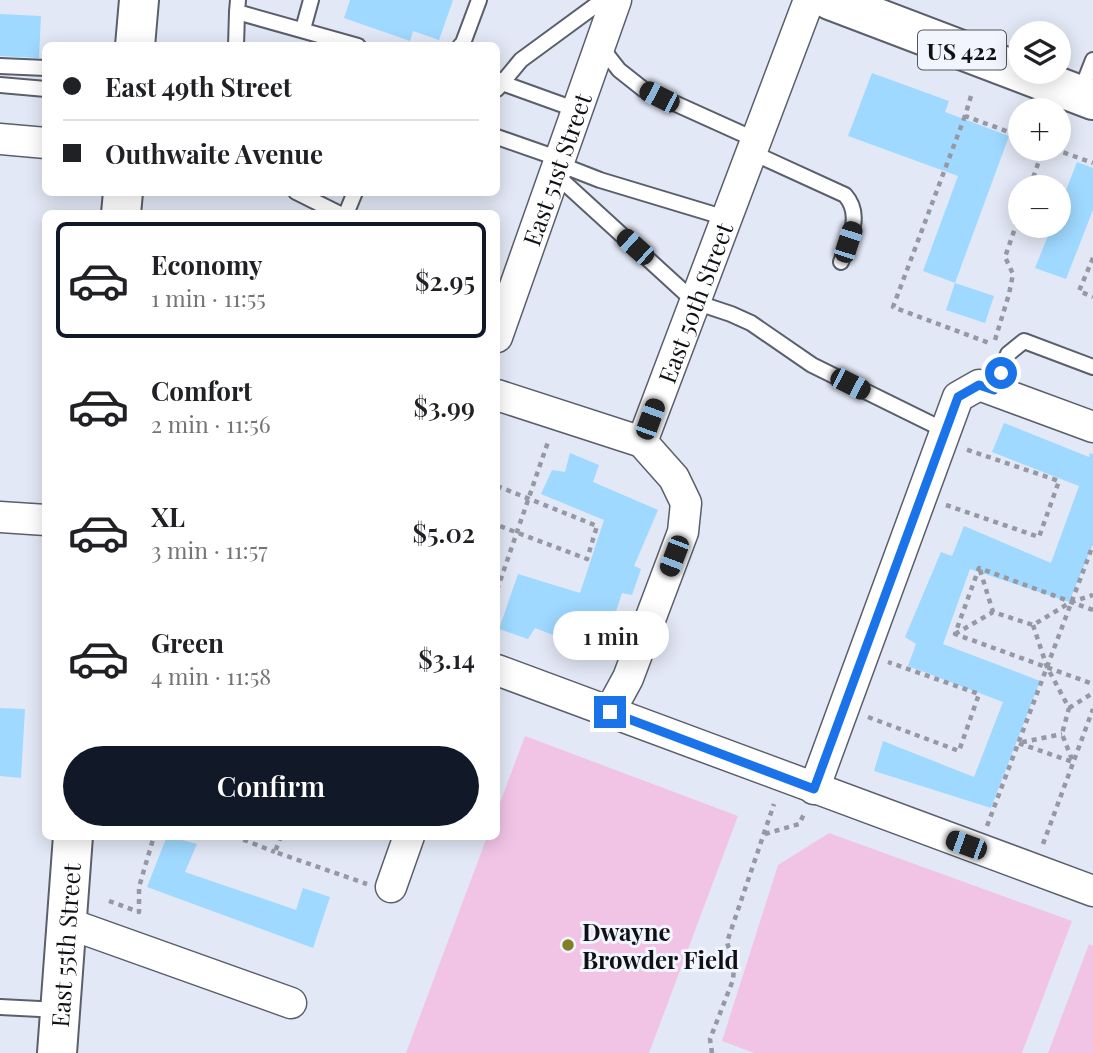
<!DOCTYPE html>
<meta charset="utf-8">
<style>
:root{--surface:#fff;--page:#f2f2f2;--text:#202124;--muted:#757577;--line:#e0e0e0;--accent:#111827}
body{margin:0;font-family:"Playfair Display",serif;background:var(--page);color:var(--text);height:100vh;display:flex;flex-direction:column;font-size:26px;white-space:nowrap}
*{box-sizing:border-box;margin:0}
p{font-size:23px;color:var(--muted)}
.icon{flex:none;width:38px;height:38px;fill:none;stroke:currentColor;stroke-width:2;stroke-linecap:round;stroke-linejoin:round}
.map{position:relative;flex:1;overflow:hidden}
.details{position:absolute;left:42px;top:210px;width:458px;height:630px;display:flex;flex-direction:column;background:var(--surface);border-radius:10px;box-shadow:0 4px 18px #0003}
.details>*{flex:none}
.banner{position:absolute;left:42px;top:42px;width:458px;height:154px;border-radius:10px;box-shadow:0 4px 18px #0003;display:grid;align-content:center;height:154px;padding:0 21px;background:var(--surface)}
.buttons{position:absolute;left:1008px;top:21px;display:grid;gap:14px}
.buttons a{display:grid;place-items:center;width:63px;height:63px;border-radius:50%;background:var(--surface);box-shadow:0 4px 18px #0003;font-size:35px}
.end{position:absolute;width:32px;height:32px;margin:-16px;border:9px solid #1a73e8;background:#fff;box-shadow:0 0 0 4px #fff}
.from{border-radius:50%}
.bubble{position:absolute;height:49px;border-radius:24px;background:var(--surface);box-shadow:0 4px 18px #0003;font-size:23px;font-weight:600;line-height:49px;text-align:center}
.car{position:absolute;width:21px;height:42px;margin:-21px -10px;border-radius:9px;box-shadow:0 0 5px 2px #0007;background:linear-gradient(#222 24%,#8ab4d8 0 40%,#222 0 76%,#8ab4d8 0 86%,#222 0)}
.banner b{display:flex;align-items:center;gap:24px;height:66px;font-size:26px}
.banner b+b{border-top:2px solid var(--line)}
.banner i{width:18px;height:18px;background:var(--text)}
ul{padding:12px 0 0;list-style:none}
li{display:flex;align-items:center;gap:21px;height:116px;margin:0 14px 10px;padding:0 7px;border:4px solid transparent;border-radius:10px}
li div{flex:1}
li b{display:block;font-size:26px}
li em{font-style:normal;font-weight:600}
li.current{border-color:var(--accent)}
li>.icon{width:63px;height:63px;stroke-width:1.5}
.button{display:flex;gap:14px;margin-top:auto;padding:14px 21px}
.button a{flex:1;height:80px;border-radius:42px;background:var(--accent);color:#fff;font-size:28px;font-weight:600;line-height:80px;text-align:center}
.map>svg:first-child{display:block}
.green{fill:#f1c4e6}
.building{fill:#9fd9ff}
.lines{fill:none;stroke-linecap:round;stroke-linejoin:round}
.lane-casing{stroke:#5a5f6b;stroke-width:18}
.street-casing{stroke:#5a5f6b;stroke-width:33}
.primary-casing{stroke:#5a5f6b;stroke-width:42}
.path{stroke:#9699a4;stroke-width:4.5;stroke-dasharray:5 5;stroke-linecap:butt}
.lane{stroke:#fff;stroke-width:14}
.street{stroke:#fff;stroke-width:30}
.primary{stroke:#fff;stroke-width:38}
.route{stroke:#1a73e8;stroke-width:9}
.poi-dot{fill:#817f27;stroke:#f2f5fe;stroke-width:2.5}
.labels{text-anchor:middle;dominant-baseline:central;stroke-width:6;stroke-linejoin:round;paint-order:stroke}
.shield{fill:#f2f5fe;stroke:#53555b;stroke-width:2}
.shield-label{font-size:23px;font-weight:bold;fill:#0f1115}
.street-label{font-size:24px;fill:#0f1115;stroke:#f2f5fe}
.poi-label{font-size:24px;font-weight:bold;fill:#0f1115;stroke:#f2f5fe;text-anchor:start}
</style>
<div class="map">
<svg width="1093" height="1053" viewBox="0 0 1093 1053">
<rect width="100%" height="100%" fill="#e3e8f6"/>
<g class="green">
<path d="M525,736L738,816L649,1053H406L487,837L497,836V811Z"/>
<path d="M829,833L1072,921L1022,1053H754L722,1041L778,865Z"/>
<path d="M1089,944L1093,946V1053H1048Z"/>
</g>
<g class="building">
<path d="M350,0H453L439,40L413,31L410,41L344,18Z"/>
<path d="M0,14L41,16L39,58L0,56Z"/>
<path d="M872,73L949,101L945,112L1009,136L955,283L923,271L958,176L848,136Z"/>
<path d="M1077,162L1093,168V210L1066,279L1035,268L1052,226H1059V208Z"/>
<path d="M955,283L994,296L985,323L946,310Z"/>
<path d="M1004,423L1089,457L1090,453L1093,454V544L1069,602L970,569L943,644L1040,681L991,808L874,771L883,741L974,777L1003,702L908,666L916,644L905,637L941,552L952,556L964,526L1051,563L1079,486L992,452Z"/>
<path d="M570,453L599,465L593,482L658,510L634,566L641,569L632,595L622,593L602,654L535,628L528,639L499,629L518,574L580,593L604,520L541,494L552,470L565,472Z"/>
<path d="M0,708L25,709L21,778L0,776Z"/>
<path d="M167,836L197,844L185,872L296,910L303,888L330,897L313,948L147,887Z"/>
</g>
<g class="lines">
<g class="lane-casing">
<g id="lane">
<path d="M238,0L237,12L358,46"/>
<path d="M303,29L311,0"/>
<path d="M236,46L237,12"/>
<path d="M460,46L463,43L479,0"/>
<path d="M601,47L619,70L643,89L756,140"/>
<path d="M0,66L46,68"/>
<path d="M497,79L502,83L577,110"/>
<path d="M0,85L46,89"/>
<path d="M497,89L521,60L596,5L606,0"/>
<path d="M1080,93L1093,60"/>
<path d="M497,137L560,159"/>
<path d="M751,152L845,195C863,215 849,239 841,262"/>
<path d="M559,164L600,180L726,218"/>
<path d="M555,174L695,302L731,314L751,323L812,365L946,431"/>
<path d="M296,192L340,214"/>
<path d="M346,214L355,192"/>
<path d="M994,390L1008,354L1024,341L1093,367"/>
<path d="M0,1007L59,1010"/>
</g>
</g>
<g class="street-casing">
<g id="street">
<path d="M0,139L46,143"/>
<path id="s1" d="M497,337L616,0"/>
<path d="M497,395L642,442L674,478L686,503L683,532L628,678L610,711"/>
<path id="s2" d="M642,442L809,0"/>
<path d="M0,517L46,520"/>
<path d="M497,670L1093,891"/>
<path d="M814,789L958,397L979,385L1093,427"/>
<path d="M391,887L409,836"/>
<path d="M67,923L291,1003"/>
</g>
</g>
<g class="primary-casing">
<g id="primary">
<path d="M830,0L1093,100"/>
<path d="M135,46L139,0"/>
<path d="M121,214L123,192"/>
<path id="s3" d="M57,1053L73,836"/>
</g>
</g>
<g class="path">
<path d="M971,96L965,116L1020,136"/>
<path d="M965,116L893,307L992,344"/>
<path d="M1054,149L1093,163"/>
<path d="M1030,187L1043,149"/>
<path d="M1093,258L1079,291L1093,297"/>
<path d="M995,340L1009,294L1013,274L1005,257L1020,214"/>
<path d="M497,486L597,526L587,559L497,525"/>
<path d="M946,505L1039,537L1059,481L965,449"/>
<path d="M980,570L993,612"/>
<path d="M497,590L549,439"/>
<path d="M1093,610L979,568L955,634L1093,684"/>
<path d="M1033,625L1047,667L1069,708L1062,734L1073,762L1018,743L1062,734"/>
<path d="M955,634L993,612L1033,625L1071,602L1093,595"/>
<path d="M1069,708L1093,693"/>
<path d="M868,717L959,751L979,694L888,662"/>
<path d="M987,826L1093,545"/>
<path d="M765,834L799,824L804,814"/>
<path d="M234,836L275,852"/>
<path d="M281,836L275,852L367,884"/>
<path d="M1043,844L1093,709"/>
<path d="M109,901L139,912V887L154,836"/>
<path d="M712,1053L710,1039L733,980L734,967L727,942L774,804"/>
</g>
<use href="#lane" class="lane"/>
<use href="#street" class="street"/>
<use href="#primary" class="primary"/>
</g>
<g class="lines">
<path class="route" d="M610,712L814,789L958,397L979,385L994,390L1001,373"/>
</g>
<circle class="poi-dot" cx="568" cy="945" r="7"/>
<g class="labels">
<rect class="shield" x="918" y="30.5" width="88" height="39" rx="5"/>
<g class="shield-label">
<text x="962" y="50">US 422</text>
</g>
<g class="street-label">
<text stroke="none"><textPath href="#s1" startOffset="178">East 51st Street</textPath></text>
<text stroke="none"><textPath href="#s2" startOffset="149">East 50th Street</textPath></text>
<text stroke="none"><textPath href="#s3" startOffset="108">East 55th Street</textPath></text>
</g>
<g class="poi-label">
<text x="582" y="931">Dwayne<tspan x="582" dy="28">Browder Field</tspan></text>
</g>
</g>
</svg>
<div class="buttons">
<a><svg class="icon" aria-label="layers" viewBox="0 0 24 24"><path d="M12 4l9 5-9 5-9-5zM3 14l9 5 9-5"/></svg></a>
<a>+</a>
<a>−</a>
</div>
<i class="end from" style="left:1001px;top:373px"></i>
<i class="end" style="left:610px;top:712px"></i>
<div class="bubble" style="left:553px;top:611px;width:116px">1 min</div>
<i class="car" style="left:659px;top:97px;rotate:297deg"></i>
<i class="car" style="left:848px;top:242px;rotate:18deg"></i>
<i class="car" style="left:635px;top:247px;rotate:312deg"></i>
<i class="car" style="left:850px;top:384px;rotate:117deg"></i>
<i class="car" style="left:650px;top:419px;rotate:20deg"></i>
<i class="car" style="left:674px;top:556px;rotate:201deg"></i>
<i class="car" style="left:966px;top:845px;rotate:290deg"></i>
<div class="banner">
<b><i class="from"></i>East 49th Street</b>
<b><i></i>Outhwaite Avenue</b>
</div>
<section class="details">
<ul>
<li class="current"><svg class="icon" aria-label="car" viewBox="0 0 24 24"><path d="M5 17H2v-5l4-1 3-4h7l3 4 3 1v5h-3M9 17h6M6 11h13"/><circle cx="7" cy="17" r="2"/><circle cx="17" cy="17" r="2"/></svg><div><b>Economy</b><p>1 min · 11:55</p></div><em>$2.95</em></li>
<li><svg class="icon" aria-label="car" viewBox="0 0 24 24"><path d="M5 17H2v-5l4-1 3-4h7l3 4 3 1v5h-3M9 17h6M6 11h13"/><circle cx="7" cy="17" r="2"/><circle cx="17" cy="17" r="2"/></svg><div><b>Comfort</b><p>2 min · 11:56</p></div><em>$3.99</em></li>
<li><svg class="icon" aria-label="car" viewBox="0 0 24 24"><path d="M5 17H2v-5l4-1 3-4h7l3 4 3 1v5h-3M9 17h6M6 11h13"/><circle cx="7" cy="17" r="2"/><circle cx="17" cy="17" r="2"/></svg><div><b>XL</b><p>3 min · 11:57</p></div><em>$5.02</em></li>
<li><svg class="icon" aria-label="car" viewBox="0 0 24 24"><path d="M5 17H2v-5l4-1 3-4h7l3 4 3 1v5h-3M9 17h6M6 11h13"/><circle cx="7" cy="17" r="2"/><circle cx="17" cy="17" r="2"/></svg><div><b>Green</b><p>4 min · 11:58</p></div><em>$3.14</em></li>
</ul>
<div class="button"><a>Confirm</a></div>
</section>
</div>
